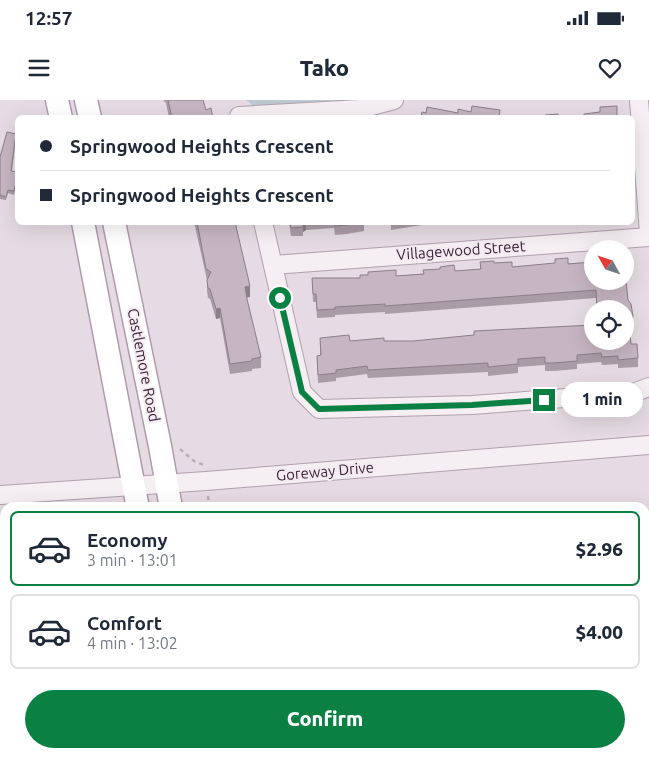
<!DOCTYPE html>
<meta charset="utf-8">
<style>
:root{--surface:#fff;--page:#f6f6f7;--text:#1f2937;--muted:#747a83;--line:#e0e1e3;--accent:#0b8043}
body{margin:0;font-family:Ubuntu,sans-serif;background:var(--page);color:var(--text);height:100vh;display:flex;flex-direction:column;font-size:19px;white-space:nowrap}
*{box-sizing:border-box;margin:0}
p{font-size:16px;color:var(--muted)}
.icon{flex:none;width:28px;height:28px;fill:none;stroke:currentColor;stroke-width:2;stroke-linecap:round;stroke-linejoin:round}
.map{position:relative;flex:1;overflow:hidden}
.drawer{position:absolute;left:0px;top:402px;width:650px;height:256px;display:flex;flex-direction:column;background:var(--surface);border-radius:15px 15px 0 0;box-shadow:0 5px 20px #0002}
.drawer>*{flex:none}
.banner{position:absolute;left:15px;top:15px;width:620px;height:110px;border-radius:8px;box-shadow:0 5px 20px #0002;display:grid;align-content:center;height:110px;padding:0 25px;background:var(--surface)}
.needle{width:32px;rotate:310deg}
.tools{position:absolute;left:584px;top:140px;display:grid;gap:10px}
.tools a{display:grid;place-items:center;width:50px;height:50px;border-radius:50%;background:var(--surface);box-shadow:0 5px 20px #0002;font-size:25px}
.end{position:absolute;width:22px;height:22px;margin:-11px;border:6px solid #0b8043;background:#fff;box-shadow:0 0 0 2px #fff}
.from{border-radius:50%}
.bubble{position:absolute;height:35px;border-radius:18px;background:var(--surface);box-shadow:0 5px 20px #0002;font-size:16px;font-weight:800;line-height:35px;text-align:center}
.banner b{display:flex;align-items:center;gap:18px;height:48px;font-size:19px}
.banner b+b{border-top:1px solid var(--line)}
.banner i{width:12px;height:12px;background:var(--text)}
ul{padding:9px 0 0;list-style:none}
li{display:flex;align-items:center;gap:15px;height:75px;margin:0 10px 8px;padding:0 15px;border:2px solid var(--line);border-radius:8px}
li div{flex:1}
li b{display:block;font-size:19px}
li em{font-style:normal;font-weight:800}
li.on{border-color:var(--accent)}
li>.icon{width:45px;height:45px;stroke-width:1.5}
.button{display:flex;gap:10px;margin-top:auto;padding:10px 25px}
.button a{flex:1;height:58px;border-radius:30px;background:var(--accent);color:#fff;font-size:20px;font-weight:800;line-height:58px;text-align:center}
.status{display:flex;justify-content:space-between;align-items:center;height:35px;padding:0 25px;background:var(--surface);direction:ltr}
.status svg{height:14px;fill:currentColor}
header{display:flex;justify-content:space-between;align-items:center;height:65px;padding:0 25px;background:var(--surface);font-size:22px;font-weight:800}
.map>svg:first-child{display:block}
.green{fill:#bcc9d1}
.water{fill:#c994c2}
.lines{fill:none;stroke-linecap:round;stroke-linejoin:round}
.stream{stroke:#c994c2;stroke-width:4.5}
.minor-casing{stroke:#b0a1ad;stroke-width:20}
.major-casing{stroke:#b29aad;stroke-width:25}
.path{stroke:#baaeb7;stroke-width:2.5;stroke-dasharray:4 4;stroke-linecap:butt}
.minor{stroke:#f5eef3;stroke-width:18}
.major{stroke:#fff;stroke-width:22}
.wall{fill:#aa9ca7}
.shaded-wall{fill:#8b7f88}
.building{fill:#c6b5c2;stroke:#8b7f88}
.route{stroke:#0b8043;stroke-width:6}
.labels{text-anchor:middle;dominant-baseline:central;stroke-width:4;stroke-linejoin:round;paint-order:stroke}
.street-label{font-size:15px;fill:#3d2537;stroke:#f4eaf2}
</style>
<div class="status"><b>12:57</b><svg viewBox="0 0 49 12"><path d="M0 12V9h3v3zM5 12V6h3v6zM10 12V3h3v9zM15 12V0h3v12zM26 1h20v11H26zM47 4h2v5h-2z"/></svg></div>
<header><svg class="icon" aria-label="menu" viewBox="0 0 24 24"><path d="M4 6h16M4 12h16M4 18h16"/></svg>Tako<svg class="icon" aria-label="heart" viewBox="0 0 24 24"><path d="M12 20l-8-8c-3-5 5-10 8-4 3-6 11-1 8 4z"/></svg></header>
<div class="map">
<svg width="649" height="658" viewBox="0 0 649 658">
<rect width="100%" height="100%" fill="#e6dbe4"/>
<g class="green">
<path d="M246,0H358L256,8Z"/>
<path d="M645,416H649V658H491L493,654H645Z"/>
<path d="M5,432V654H161V658H0V433Z"/>
</g>
<path class="water" d="M5,488V539L0,545V490Z"/>
<g class="lines">
<path class="stream" d="M71,654L74,658"/>
<g class="minor-casing">
<g id="minor">
<path d="M639,0L649,133"/>
<path d="M239,16L360,9L394,0"/>
<path d="M263,122L302,292L319,309L472,305L633,293L649,287"/>
<path d="M273,165L649,137"/>
<path d="M0,395L206,381L649,345"/>
</g>
</g>
<g class="major-casing">
<g id="major">
<path d="M57,0L61,18"/>
<path d="M86,0L90,18"/>
<path d="M83,122L138,408"/>
<path d="M114,122L160,346L171,408"/>
<path d="M183,654L184,658"/>
<path d="M217,654L218,658"/>
</g>
</g>
<g class="path">
<path d="M180,349L194,361L204,365"/>
<path d="M208,396L210,408"/>
<path d="M0,623L5,630"/>
<path d="M18,654L21,658"/>
<path d="M237,654L238,658"/>
<path d="M105,658L108,654"/>
</g>
<use href="#minor" class="minor"/>
<use href="#major" class="major"/>
</g>
<g class="wall">
<path d="M163,0H203L206,10L213,18H169L166,3Z"/>
<path d="M16,37L12,71L18,72V78L14,95L8,93L6,100L0,99V57Z"/>
<path d="M194,122H235L250,197H246L261,257V268L252,269V271L230,274L220,218L216,219L210,199L208,198L207,191V180Z"/>
<path d="M289,122H422V125L391,130V123L364,125V131L347,134L335,135L334,128L306,130L303,132V136H291Z"/>
<path d="M625,153L629,172V180L626,181L628,200L633,216L632,229H630L631,244L638,258V267L618,268V264L602,265L601,262L577,264V269L554,271H545V265L518,267V273L488,276V272L368,278L367,274L336,278V281L318,283L317,256L320,255V238L350,241H592L625,209H596V198L385,214V212L335,215V217L317,218L316,202H313L312,178H360L396,176L480,169V162L494,163L512,167L592,162Z"/>
</g>
<g class="shaded-wall">
<path d="M304,122H306V130L303,132V123Z"/>
<path d="M250,186V197L245,198V187Z"/>
<path d="M220,208V218L216,219V209Z"/>
</g>
<g class="building">
<path d="M168,0H203L206,10L211,8L213,18H172Z"/>
<path d="M472,6L500,10L499,18H421L422,12L426,13L427,7L458,13V9L471,12Z"/>
<path d="M617,6V18H584V14L600,12V7Z"/>
<path d="M558,14V18H545V15Z"/>
<path d="M7,32L16,34L11,71L18,72V74L14,91L8,90L6,97L0,95V57Z"/>
<path d="M197,122H235L250,186L245,187L247,199L261,257L252,259V261L230,264L220,208L216,209L210,189L208,188L207,180L211,172L206,169Z"/>
<path d="M290,122H304L303,123V127L291,128Z"/>
<path d="M334,122H362L347,125L335,126Z"/>
<path d="M625,153L628,155L629,172H625L628,200L631,204L633,216L632,220L629,221L631,244H637L638,258L618,260V256L602,257L601,253L577,255V261L554,263H545V257L518,259V264L488,267V263L368,270L367,266L336,270V273L318,275L317,256L321,255L320,238L349,235L350,241L384,238V241H413L474,235V231L592,225V241H625V209H597L596,190L385,206V204L335,207V209L317,210L316,194H313L312,178H360V175H368V172L396,170V176L424,174L423,170L440,169V167L454,165L455,171L481,169L480,162L494,161V163L512,162V167L555,163V159L568,158V164L592,162V181H625Z"/>
</g>
<g class="lines">
<path class="route" d="M280,198L302,292L319,309L472,305L544,300"/>
</g>
<g class="labels">
<g class="street-label">
<text transform="translate(461 150) rotate(-4)">Villagewood Street</text>
<text transform="translate(144 265) rotate(79)">Castlemore Road</text>
<text transform="translate(325 371) rotate(-5)">Goreway Drive</text>
</g>
</g>
</svg>
<div class="tools">
<a><svg class="needle" viewBox="-14 -14 28 28"><path d="M0-13l5 13h-10z" fill="#e53935"/><path d="M0 13l5-13h-10z" fill="#747a83"/></svg></a>
<a><svg class="icon" aria-label="locate" viewBox="0 0 24 24"><circle cx="12" cy="12" r="6"/><path d="M12 2v4M12 18v4M2 12h4M18 12h4"/></svg></a>
</div>
<i class="end from" style="left:280px;top:198px"></i>
<i class="end" style="left:544px;top:300px"></i>
<div class="bubble" style="left:561px;top:282px;width:82px">1 min</div>
<div class="banner">
<b><i class="from"></i>Springwood Heights Crescent</b>
<b><i></i>Springwood Heights Crescent</b>
</div>
<section class="drawer">
<ul>
<li class="on"><svg class="icon" aria-label="car" viewBox="0 0 24 24"><path d="M5 17H2v-5l4-1 3-4h7l3 4 3 1v5h-3M9 17h6M6 11h13"/><circle cx="7" cy="17" r="2"/><circle cx="17" cy="17" r="2"/></svg><div><b>Economy</b><p>3 min · 13:01</p></div><em>$2.96</em></li>
<li><svg class="icon" aria-label="car" viewBox="0 0 24 24"><path d="M5 17H2v-5l4-1 3-4h7l3 4 3 1v5h-3M9 17h6M6 11h13"/><circle cx="7" cy="17" r="2"/><circle cx="17" cy="17" r="2"/></svg><div><b>Comfort</b><p>4 min · 13:02</p></div><em>$4.00</em></li>
</ul>
<div class="button"><a>Confirm</a></div>
</section>
</div>
